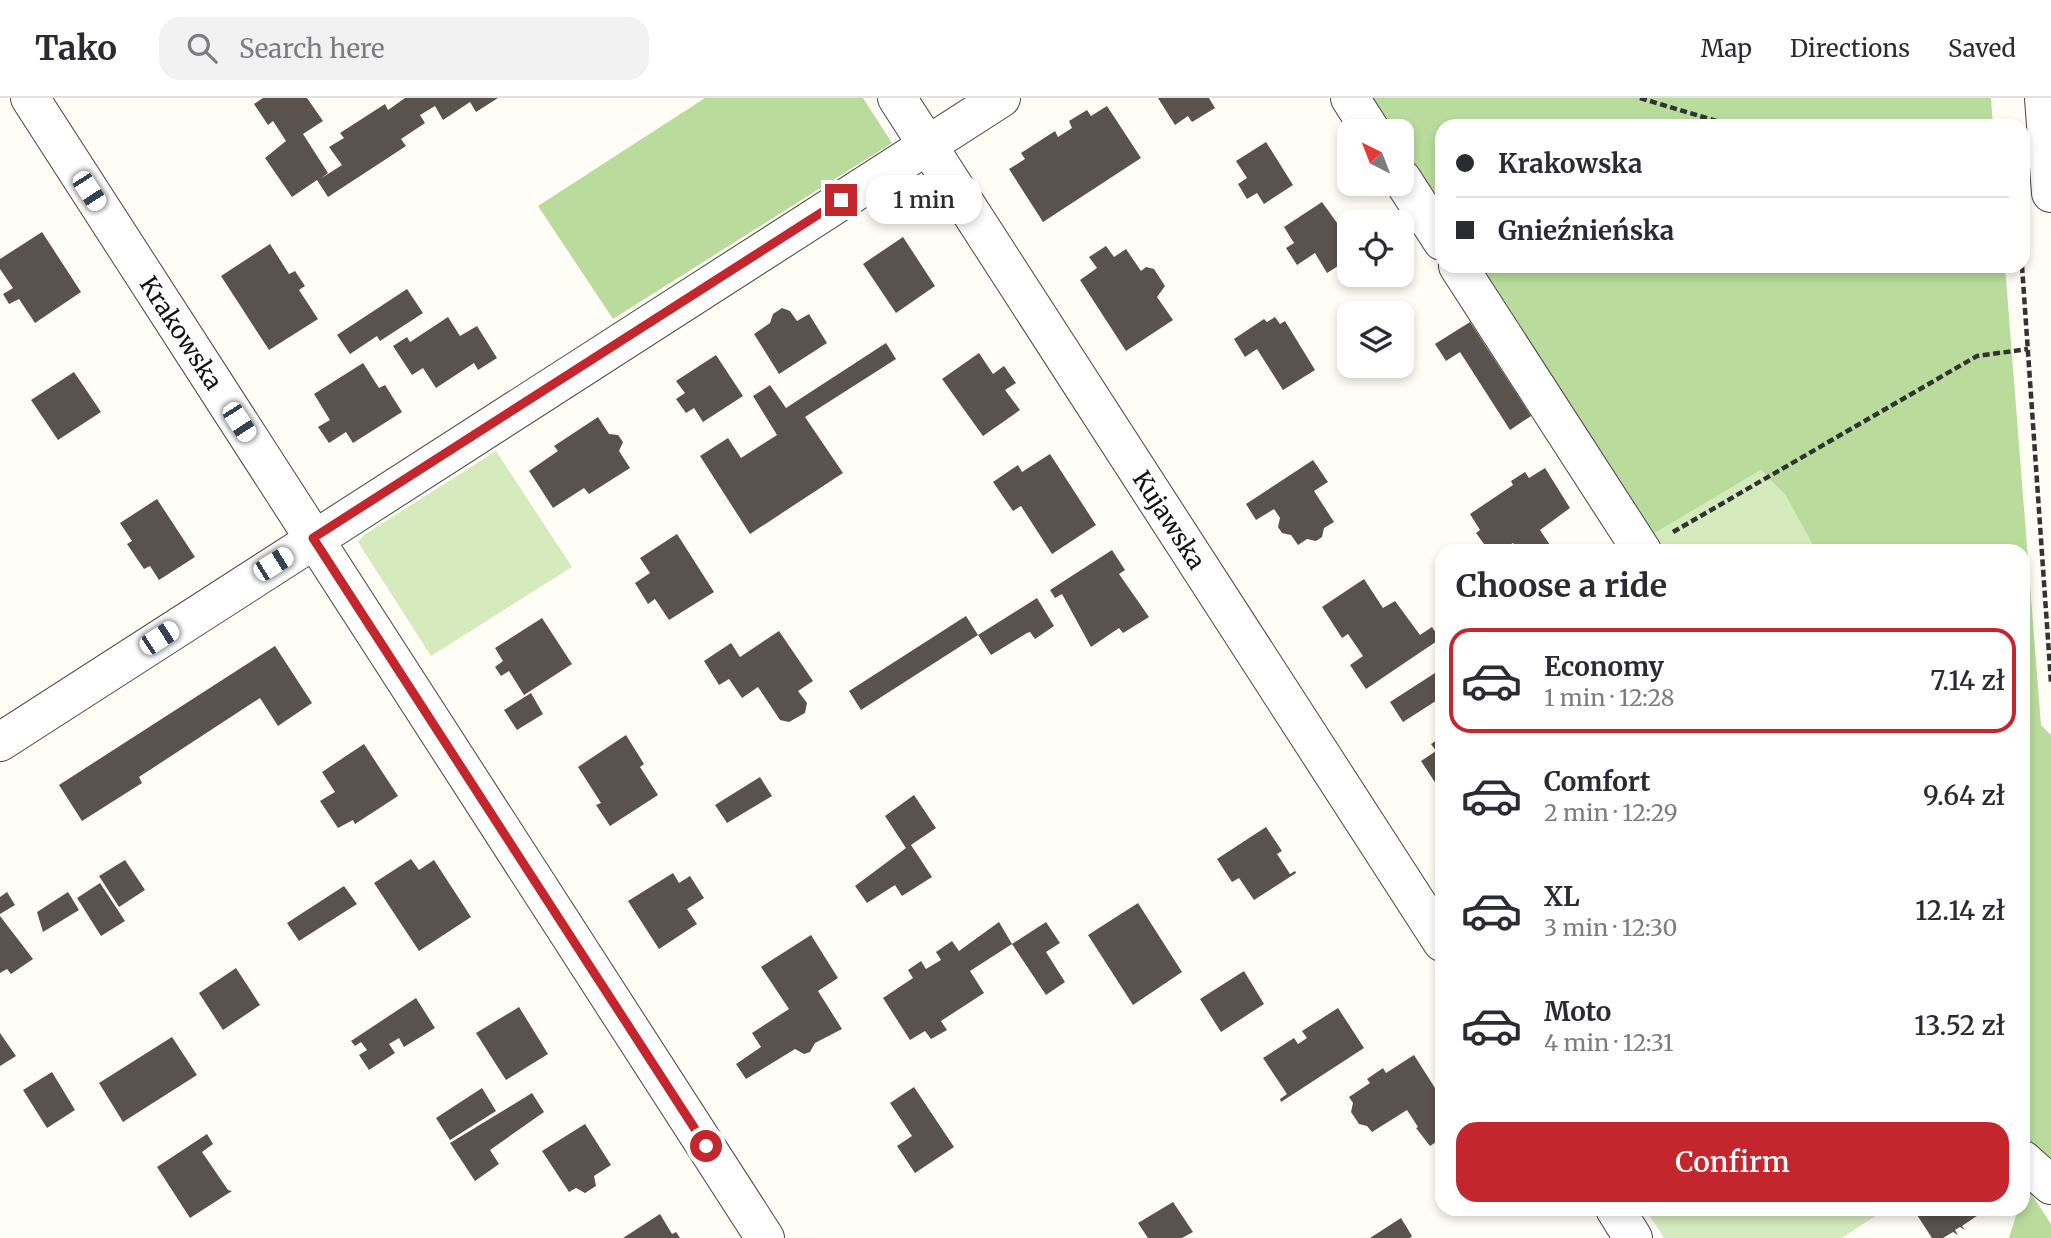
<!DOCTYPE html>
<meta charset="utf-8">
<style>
:root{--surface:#fff;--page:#f2f2f3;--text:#2b2b33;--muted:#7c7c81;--line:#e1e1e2;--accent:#c4262e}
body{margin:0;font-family:Merriweather,serif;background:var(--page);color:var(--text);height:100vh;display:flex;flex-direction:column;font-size:26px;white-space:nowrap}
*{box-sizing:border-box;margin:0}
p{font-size:23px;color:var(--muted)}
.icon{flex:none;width:38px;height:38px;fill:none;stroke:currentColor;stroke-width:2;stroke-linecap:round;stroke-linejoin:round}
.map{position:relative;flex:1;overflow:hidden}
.panel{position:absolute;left:1435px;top:446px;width:595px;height:672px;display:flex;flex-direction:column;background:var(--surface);border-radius:21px;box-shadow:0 4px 10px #0003}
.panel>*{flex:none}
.banner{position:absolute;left:1435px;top:21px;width:595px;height:154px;border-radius:21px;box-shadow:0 4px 10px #0003;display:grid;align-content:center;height:154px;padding:0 21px;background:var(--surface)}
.needle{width:46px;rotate:318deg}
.fabs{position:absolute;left:1337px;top:21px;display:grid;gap:14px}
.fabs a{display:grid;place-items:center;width:77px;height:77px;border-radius:14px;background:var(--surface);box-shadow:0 4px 10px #0003;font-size:35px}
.end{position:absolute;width:32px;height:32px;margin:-16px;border:9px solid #c4262e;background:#fff;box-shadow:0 0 0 4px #fff}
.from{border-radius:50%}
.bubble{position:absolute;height:49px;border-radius:21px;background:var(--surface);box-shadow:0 4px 10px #0003;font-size:23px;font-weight:600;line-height:49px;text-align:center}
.car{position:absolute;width:21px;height:42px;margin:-21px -10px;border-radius:9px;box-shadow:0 0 5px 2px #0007;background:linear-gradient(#fff 24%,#345 0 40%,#fff 0 76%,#345 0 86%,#fff 0)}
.banner b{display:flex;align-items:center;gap:24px;height:66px;font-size:26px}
.banner b+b{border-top:2px solid var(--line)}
.banner i{width:18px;height:18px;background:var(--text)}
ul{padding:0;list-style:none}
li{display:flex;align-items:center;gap:21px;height:105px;margin:0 14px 10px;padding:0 7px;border:4px solid transparent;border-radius:21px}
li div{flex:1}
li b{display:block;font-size:26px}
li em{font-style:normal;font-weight:600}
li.selected{border-color:var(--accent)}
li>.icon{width:63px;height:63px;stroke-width:1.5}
h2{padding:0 21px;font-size:32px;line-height:84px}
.primary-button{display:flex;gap:14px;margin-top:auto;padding:14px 21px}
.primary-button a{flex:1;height:80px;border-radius:21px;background:var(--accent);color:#fff;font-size:28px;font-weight:600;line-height:80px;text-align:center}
header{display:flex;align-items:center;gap:42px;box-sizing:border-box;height:98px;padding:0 35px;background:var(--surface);border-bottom:2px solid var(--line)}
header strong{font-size:33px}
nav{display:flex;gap:38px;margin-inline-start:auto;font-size:24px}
.search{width:490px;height:63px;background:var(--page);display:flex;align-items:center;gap:18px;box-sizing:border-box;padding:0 24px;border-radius:21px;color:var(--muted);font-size:26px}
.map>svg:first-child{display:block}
.green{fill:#d5ebbd}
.forest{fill:#b9dc9c}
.building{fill:#5a524d}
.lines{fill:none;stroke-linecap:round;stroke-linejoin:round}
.minor-casing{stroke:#444;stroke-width:40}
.path{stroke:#333;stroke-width:4.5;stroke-dasharray:7 3.5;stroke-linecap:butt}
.minor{stroke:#fff;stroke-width:38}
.route{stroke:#c4262e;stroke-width:9}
.labels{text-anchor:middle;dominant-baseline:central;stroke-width:7;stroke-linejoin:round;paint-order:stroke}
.street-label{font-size:24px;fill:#111;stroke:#fff}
</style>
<header>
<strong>Tako</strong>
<div class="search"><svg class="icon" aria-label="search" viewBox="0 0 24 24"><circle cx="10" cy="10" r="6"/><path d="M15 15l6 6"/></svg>Search here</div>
<nav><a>Map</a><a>Directions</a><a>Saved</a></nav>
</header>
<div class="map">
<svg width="2051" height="1140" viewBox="0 0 2051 1140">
<rect width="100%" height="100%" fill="#fffdf5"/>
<g class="green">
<path d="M496,353L572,469L431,558L358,444L364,437Z"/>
<path d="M1761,372L1786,398L1816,453H1659L1650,438Z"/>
<path d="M1645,1111H1886L1842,1140H1664Z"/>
</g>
<g class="forest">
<path d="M705,0H863L892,45L613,221L538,108Z"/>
<path d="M1367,0H1991L1993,28H1442V116L1402,54V33H1388Z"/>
<path d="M1475,168H2005L2041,627L2051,637V1073L2041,1070L2023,1042V453H1816L1786,398L1761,372L1650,438Z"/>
<path d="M2025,1086L2051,1126V1140H2009L2018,1111H2023Z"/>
</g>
<g class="building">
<path d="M263,0H307L323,23L303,36L328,75L320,81L342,67L329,49L344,40L340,35L385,6L388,12L405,0H498L476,14L470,4L443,22L435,8L420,17L425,25L401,41L406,48L328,99L317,82L292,99L265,60L286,43L273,23L268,27L254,6Z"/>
<path d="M1158,0H1209L1215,10L1192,24L1188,18L1175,27Z"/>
<path d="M1107,8L1141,60L1043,124L1009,71L1025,61L1021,55L1055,33L1058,39L1072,30L1069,23L1087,12L1091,18Z"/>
<path d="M1266,44L1293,87L1264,106L1257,95L1247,101L1238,86L1247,80L1236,63Z"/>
<path d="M1322,104L1345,136L1349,133V161L1327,175L1315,155L1297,167L1286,150L1294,145L1284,129Z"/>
<path d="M42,134L81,194L35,225L19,201L9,206L3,196L13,190L0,171V161Z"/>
<path d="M903,139L935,188L896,215L863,166Z"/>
<path d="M270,146L289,176L295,173L305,188L299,192L318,221L269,252L221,178Z"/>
<path d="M1106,148L1114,159L1126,151L1141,173L1146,169L1154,171L1165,188L1157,199L1173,222L1126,253L1080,182L1097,170L1089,159Z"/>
<path d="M407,191L423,215L380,243L377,238L350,256L337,237Z"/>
<path d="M782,210L790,213L797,223L809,216L827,245L779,276L754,236L770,225L773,216Z"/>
<path d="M448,219L460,238L477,228L497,260L478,272L474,265L436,290L423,270L412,277L393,248L407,239L410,244Z"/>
<path d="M1275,219L1280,226L1285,223L1315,272L1283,292L1257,251L1245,259L1234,241L1264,221L1267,224Z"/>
<path d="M1470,224L1531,318L1510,332L1460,254L1446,263L1435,246Z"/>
<path d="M886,245L896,261L805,319L843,375L750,436L700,358L728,340L741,360L777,337L753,298L770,287L786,310Z"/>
<path d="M979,255L993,276L1004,268L1016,285L1005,292L1020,312L983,338L942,281Z"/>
<path d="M716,257L743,298L703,324L694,310L686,315L676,301L685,295L676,283Z"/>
<path d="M363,265L379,290L385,287L402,314L353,345L346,334L329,345L318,329L330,322L314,296Z"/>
<path d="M74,274L101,314L58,342L31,302Z"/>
<path d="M598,319L609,336L618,337L623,344L619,353L630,370L589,396L584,390L553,410L529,373L558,353L554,348Z"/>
<path d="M1050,356L1096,427L1052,456L1021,408L1013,413L993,384L1018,367L1022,374Z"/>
<path d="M1313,362L1328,384L1314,393L1334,424L1324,430L1322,439L1316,443L1307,441L1298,447L1291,437L1282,435L1278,429L1280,420L1274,411L1256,422L1246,406Z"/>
<path d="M1545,370L1570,410L1540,432L1554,453H1519L1513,445L1500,453H1489L1476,435L1480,432L1470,416L1513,387L1511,383L1525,374L1529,380Z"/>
<path d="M157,401L195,459L159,482L150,468L144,471L127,446L132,443L120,425Z"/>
<path d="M677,436L714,494L669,522L655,501L648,506L635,485L650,475L640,460Z"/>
<path d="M1112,452L1125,472L1119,476L1149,519L1123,535L1119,530L1091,549L1062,496L1055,500L1050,492Z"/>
<path d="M1364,481L1383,510L1395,503L1420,537L1432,529L1440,541L1366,591L1350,567L1363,558L1348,536L1342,540L1322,509Z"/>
<path d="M1037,500L1054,528L1035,541L1030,534L1027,535L991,557L978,537Z"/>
<path d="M966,518L978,537L861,612L849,593Z"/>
<path d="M542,520L572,566L524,597L509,573L501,578L495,569L503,563L495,550Z"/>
<path d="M779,533L813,583L798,593L807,605L805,615L789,624L780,622L758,589L742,600L729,581L719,587L704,563L731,545L740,559Z"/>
<path d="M275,548L312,605L278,628L260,600L139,679L142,685L82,723L59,687Z"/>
<path d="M1435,575L1442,587V599L1403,624L1390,604Z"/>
<path d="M531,595L543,616L517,632L504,612Z"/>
<path d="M626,637L644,666L640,669L658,697L610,728L596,707L601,705L578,669Z"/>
<path d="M1442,639V695L1421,663L1436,653L1431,646Z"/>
<path d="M364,646L398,698L355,726L353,722L338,730L320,703L335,694L322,674Z"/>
<path d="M760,679L772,698L727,725L715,707Z"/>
<path d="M914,697L936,730L911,747L932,779L902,798L895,787L867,805L855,788L906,750L885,718Z"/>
<path d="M1266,729L1282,753L1277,756L1290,776L1295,773L1296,775L1254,802L1239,780L1232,784L1217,761Z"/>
<path d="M411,761L419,772L434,762L471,819L419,853L374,785Z"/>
<path d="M125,762L145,792L119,809L99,778Z"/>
<path d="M673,775L679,785L690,778L704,800L687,811L697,826L659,851L628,803Z"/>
<path d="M100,785L125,823L101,838L77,800Z"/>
<path d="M344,788L357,806L299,843L287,825Z"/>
<path d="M7,794L15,807L0,816V799Z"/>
<path d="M68,794L79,812L43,834L37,814Z"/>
<path d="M1138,805L1182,874L1133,907L1088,837Z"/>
<path d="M0,818L33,861L11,876L7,871L0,875Z"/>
<path d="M999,824L1012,846L970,873L984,895L941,923L947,932L931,941L925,933L910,942L883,900L913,880L908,872L921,863L926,871L941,862L936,854L952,843L959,853Z"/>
<path d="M1046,824L1060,845L1046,854L1065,884L1046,897L1012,846Z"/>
<path d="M811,837L838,880L818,893L842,931L815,945L810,954L804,956L795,951L746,981L736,966L761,949L752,935L789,911L761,869Z"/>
<path d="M236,870L260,907L223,932L199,895Z"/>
<path d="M1244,873L1264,906L1221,934L1200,901Z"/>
<path d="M416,900L435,930L404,949L399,940L389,946L395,955L369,972L359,957L367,952L361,944L355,948L351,943Z"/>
<path d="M519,909L548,956L506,982L476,935Z"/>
<path d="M1338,910L1364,950L1281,1004L1280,1001L1287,996L1263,960L1294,940L1298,946L1307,940L1302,933Z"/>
<path d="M0,935L16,958L0,968Z"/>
<path d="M172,939L197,977L123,1024L99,985Z"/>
<path d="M1414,957L1442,1001V1040L1430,1048L1416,1030L1418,1029L1407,1012L1372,1034L1367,1028L1359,1026L1351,1014L1353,1005L1349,999L1370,985L1367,981L1383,970L1386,975Z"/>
<path d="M52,974L75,1012L47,1030L23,992Z"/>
<path d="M914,989L954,1049L915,1075L897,1048L912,1038L890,1005Z"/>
<path d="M482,990L496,1013L450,1042L436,1020Z"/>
<path d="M532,995L544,1014L490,1052L499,1066L475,1083L450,1045Z"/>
<path d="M585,1026L611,1067L594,1078L596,1088L585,1095L576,1090L569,1094L542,1053Z"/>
<path d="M207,1036L213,1046L202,1054L228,1092L232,1093L190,1120L157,1069Z"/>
<path d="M1173,1104L1193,1134L1182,1140H1148L1138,1125Z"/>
<path d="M1925,1111H1987L1962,1128L1965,1132L1960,1129L1955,1132L1958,1137L1953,1134L1943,1140H1932L1917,1117Z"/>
<path d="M660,1116L672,1136L676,1134L680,1140H623Z"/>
<path d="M1401,1120L1412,1138L1410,1140H1370Z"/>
</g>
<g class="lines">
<g class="minor-casing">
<g id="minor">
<path d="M30,0L765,1140"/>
<path d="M897,0L1442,844"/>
<path d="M1350,0L1371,33"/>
<path d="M2044,0L2051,95"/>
<path d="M1402,81L1442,143"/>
<path d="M1458,168L1642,453"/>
<path d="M0,644L1001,0"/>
<path d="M2023,1062L2051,1087"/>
<path d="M1615,1111L1633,1140"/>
</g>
</g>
<g class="path">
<path d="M1640,0L1733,28"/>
<path d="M2022,168L2051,585"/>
<path d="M1673,434L1977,258L2028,251"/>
</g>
<use href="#minor" class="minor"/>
</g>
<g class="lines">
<path class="route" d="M706,1048L313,440L841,102"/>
</g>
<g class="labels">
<g class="street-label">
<text transform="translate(181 235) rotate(57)">Krakowska</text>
<text transform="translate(1169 422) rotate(57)">Kujawska</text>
</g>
</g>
</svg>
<div class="fabs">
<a><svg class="needle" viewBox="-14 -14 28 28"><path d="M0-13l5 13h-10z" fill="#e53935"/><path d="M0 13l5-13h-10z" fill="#7c7c81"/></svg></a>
<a><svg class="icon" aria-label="locate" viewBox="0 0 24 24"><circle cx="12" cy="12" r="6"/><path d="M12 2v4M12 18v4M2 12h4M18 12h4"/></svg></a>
<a><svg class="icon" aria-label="layers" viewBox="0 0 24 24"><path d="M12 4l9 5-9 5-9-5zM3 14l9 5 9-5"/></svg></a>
</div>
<i class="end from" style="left:706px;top:1048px"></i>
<i class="end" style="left:841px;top:102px"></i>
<div class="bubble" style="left:866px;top:77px;width:116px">1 min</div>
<i class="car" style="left:89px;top:93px;rotate:147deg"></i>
<i class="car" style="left:239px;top:324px;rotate:147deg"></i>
<i class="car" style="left:273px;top:466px;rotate:58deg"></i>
<i class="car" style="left:159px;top:540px;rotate:57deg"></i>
<div class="banner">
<b><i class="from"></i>Krakowska</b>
<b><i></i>Gnieźnieńska</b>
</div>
<section class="panel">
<h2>Choose a ride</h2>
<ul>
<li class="selected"><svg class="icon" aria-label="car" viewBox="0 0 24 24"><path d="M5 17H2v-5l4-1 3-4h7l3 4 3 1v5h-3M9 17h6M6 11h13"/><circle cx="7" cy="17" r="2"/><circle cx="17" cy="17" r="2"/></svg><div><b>Economy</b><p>1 min · 12:28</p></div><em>7.14 zł</em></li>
<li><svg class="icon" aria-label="car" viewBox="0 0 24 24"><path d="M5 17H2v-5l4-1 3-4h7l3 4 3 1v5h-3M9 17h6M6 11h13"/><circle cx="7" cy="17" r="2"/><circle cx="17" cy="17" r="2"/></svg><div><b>Comfort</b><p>2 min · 12:29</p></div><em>9.64 zł</em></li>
<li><svg class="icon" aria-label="car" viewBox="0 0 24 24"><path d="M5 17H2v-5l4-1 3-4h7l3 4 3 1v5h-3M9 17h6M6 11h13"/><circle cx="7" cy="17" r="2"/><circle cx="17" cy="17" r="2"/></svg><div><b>XL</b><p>3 min · 12:30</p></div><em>12.14 zł</em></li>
<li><svg class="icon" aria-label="car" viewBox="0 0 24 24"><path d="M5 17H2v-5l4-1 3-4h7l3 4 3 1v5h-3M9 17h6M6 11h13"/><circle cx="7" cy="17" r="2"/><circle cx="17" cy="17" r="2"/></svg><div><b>Moto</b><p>4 min · 12:31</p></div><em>13.52 zł</em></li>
</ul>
<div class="primary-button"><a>Confirm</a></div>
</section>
</div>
